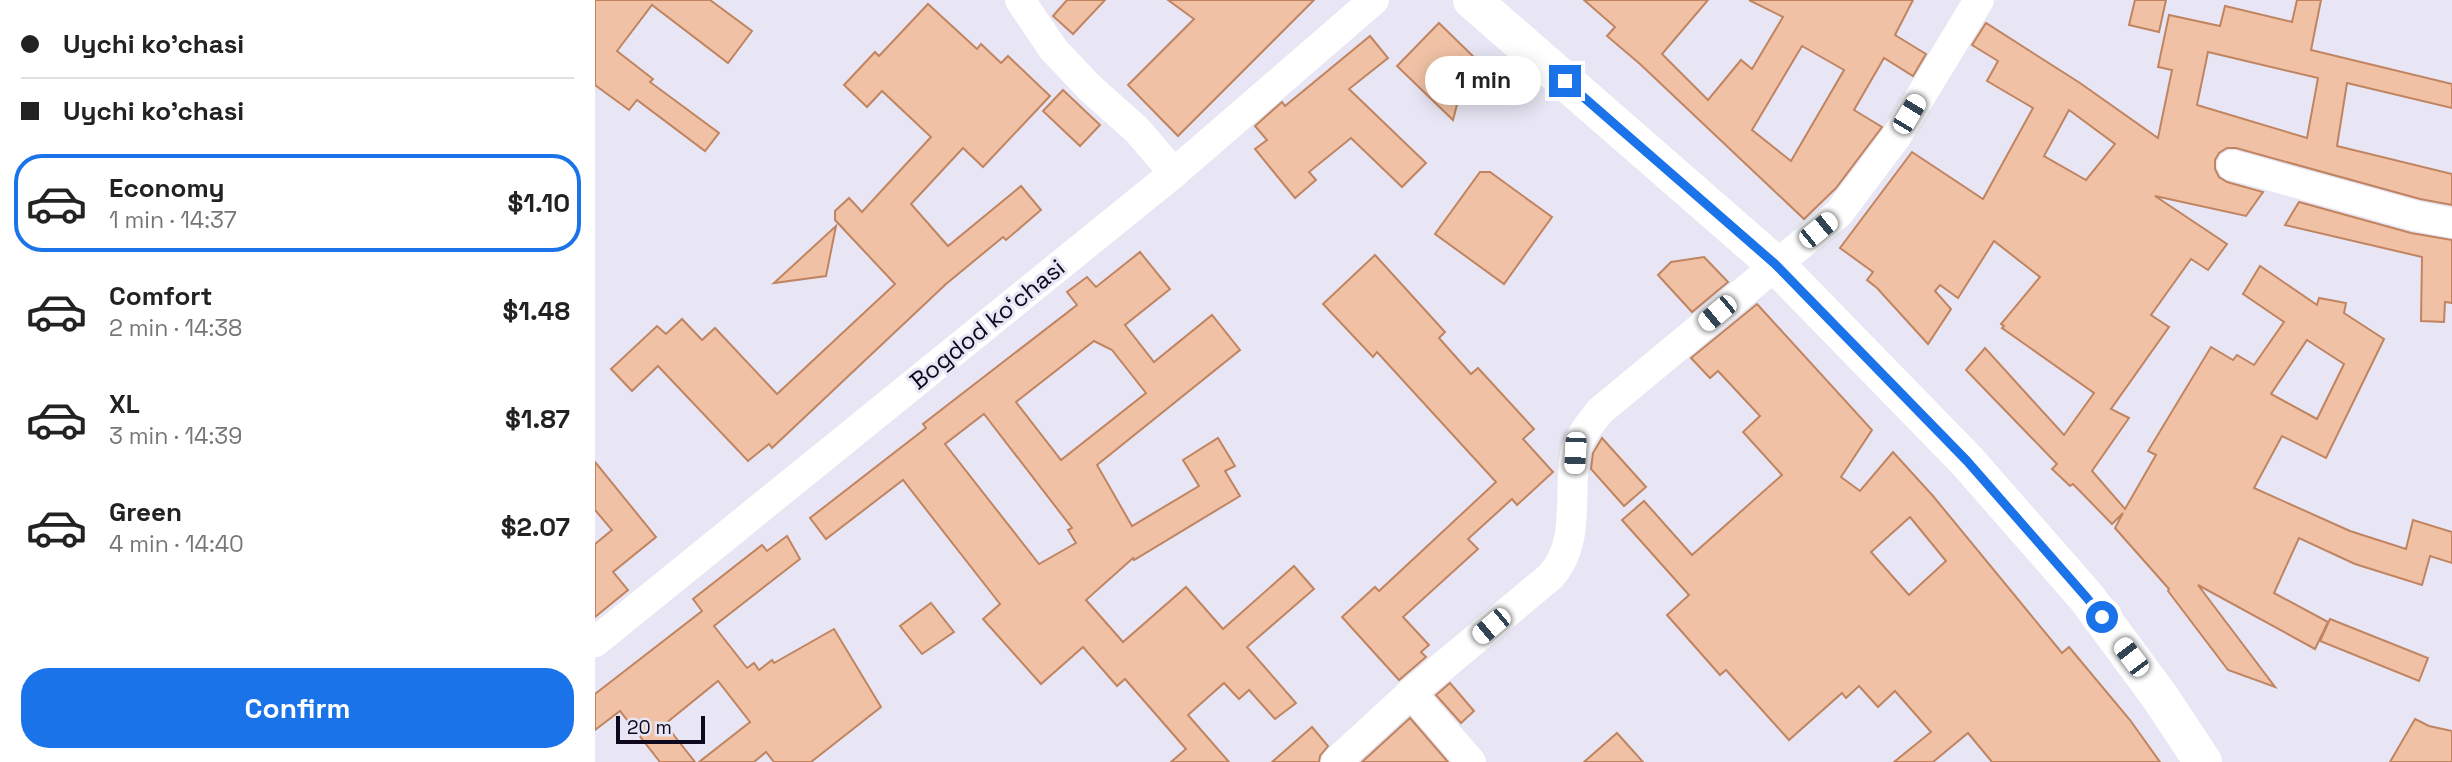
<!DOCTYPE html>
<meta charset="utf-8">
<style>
:root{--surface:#fff;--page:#f2f2f2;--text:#222;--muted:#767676;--line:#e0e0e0;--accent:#1a73e8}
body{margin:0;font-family:"Space Grotesk",sans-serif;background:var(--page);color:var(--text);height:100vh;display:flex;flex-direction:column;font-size:26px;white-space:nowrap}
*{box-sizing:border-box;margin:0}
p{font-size:23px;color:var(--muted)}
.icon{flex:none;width:38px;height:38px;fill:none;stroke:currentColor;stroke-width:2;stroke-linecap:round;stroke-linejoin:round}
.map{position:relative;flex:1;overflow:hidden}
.drawer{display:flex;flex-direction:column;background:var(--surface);width:595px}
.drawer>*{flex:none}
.top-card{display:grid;align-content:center;height:154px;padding:0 21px;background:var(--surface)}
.scale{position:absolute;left:21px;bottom:18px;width:89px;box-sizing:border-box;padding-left:7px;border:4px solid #0d081e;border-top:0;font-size:19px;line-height:24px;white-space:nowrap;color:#0d081e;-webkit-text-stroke:5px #e8e6f4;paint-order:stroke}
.end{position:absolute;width:32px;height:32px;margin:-16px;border:9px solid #1a73e8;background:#fff;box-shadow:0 0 0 4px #fff}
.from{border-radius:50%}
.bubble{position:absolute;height:49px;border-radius:24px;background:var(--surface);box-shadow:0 4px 18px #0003;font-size:23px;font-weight:600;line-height:49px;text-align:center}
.car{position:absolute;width:21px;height:42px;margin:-21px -10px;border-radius:9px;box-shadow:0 0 5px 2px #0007;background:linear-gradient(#fff 24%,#345 0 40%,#fff 0 76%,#345 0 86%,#fff 0)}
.top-card b{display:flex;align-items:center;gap:24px;height:66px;font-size:26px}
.top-card b+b{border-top:2px solid var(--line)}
.top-card i{width:18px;height:18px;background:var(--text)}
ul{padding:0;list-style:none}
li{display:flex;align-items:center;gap:21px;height:98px;margin:0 14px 10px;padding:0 7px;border:4px solid transparent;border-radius:28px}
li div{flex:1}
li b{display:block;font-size:26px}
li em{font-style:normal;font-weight:600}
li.active{border-color:var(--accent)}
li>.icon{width:63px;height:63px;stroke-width:1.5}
.cta{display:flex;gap:14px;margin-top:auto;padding:14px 21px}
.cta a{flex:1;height:80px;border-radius:28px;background:var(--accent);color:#fff;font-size:28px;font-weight:600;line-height:80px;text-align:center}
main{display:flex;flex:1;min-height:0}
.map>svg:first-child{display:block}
.building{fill:#f0c1a5;stroke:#c08460;stroke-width:2;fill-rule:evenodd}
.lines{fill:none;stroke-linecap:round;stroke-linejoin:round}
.minor{stroke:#fff;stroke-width:30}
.major{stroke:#fff;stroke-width:38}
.route{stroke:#1a73e8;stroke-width:9}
.labels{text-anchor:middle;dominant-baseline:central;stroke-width:6;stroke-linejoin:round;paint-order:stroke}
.street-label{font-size:24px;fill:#0d081e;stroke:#e8e6f4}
</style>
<main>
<section class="drawer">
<div class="top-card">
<b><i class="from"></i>Uychi ko'chasi</b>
<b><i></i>Uychi ko'chasi</b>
</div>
<ul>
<li class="active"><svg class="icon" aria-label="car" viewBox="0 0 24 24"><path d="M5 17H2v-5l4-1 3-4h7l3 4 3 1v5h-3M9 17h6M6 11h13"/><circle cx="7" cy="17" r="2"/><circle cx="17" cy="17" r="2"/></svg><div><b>Economy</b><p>1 min · 14:37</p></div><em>$1.10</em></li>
<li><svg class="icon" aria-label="car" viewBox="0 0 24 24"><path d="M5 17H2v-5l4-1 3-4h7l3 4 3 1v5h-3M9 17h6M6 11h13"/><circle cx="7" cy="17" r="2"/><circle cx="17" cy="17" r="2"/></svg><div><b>Comfort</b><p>2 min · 14:38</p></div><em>$1.48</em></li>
<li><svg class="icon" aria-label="car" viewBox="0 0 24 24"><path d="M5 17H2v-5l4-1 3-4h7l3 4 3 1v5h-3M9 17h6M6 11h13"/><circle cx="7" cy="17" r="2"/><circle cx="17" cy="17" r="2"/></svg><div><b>XL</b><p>3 min · 14:39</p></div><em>$1.87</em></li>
<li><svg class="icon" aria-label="car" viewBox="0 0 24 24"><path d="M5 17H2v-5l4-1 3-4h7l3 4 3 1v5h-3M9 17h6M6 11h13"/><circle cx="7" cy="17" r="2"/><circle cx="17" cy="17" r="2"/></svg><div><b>Green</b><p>4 min · 14:40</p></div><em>$2.07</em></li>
</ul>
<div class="cta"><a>Confirm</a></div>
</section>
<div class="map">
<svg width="1857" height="762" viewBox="0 0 1857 762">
<rect width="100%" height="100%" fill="#e8e6f4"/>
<g class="building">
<path d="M0,0H115L157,31L133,63L57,5L22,51L58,79L55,82L124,133L110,151L42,100L34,110L0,85Z"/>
<path d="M472,0H510L478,34L458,16Z"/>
<path d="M573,0H719L583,136L533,85L599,19Z"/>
<path d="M989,0H1113L1067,54L1113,100L1146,60L1157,69L1188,17L1154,0H1318L1300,35L1331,54L1318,76L1289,58L1259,110L1287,127L1241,188L1209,219L1045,64L1012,36L1020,27ZM1207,46L1249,70L1196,161L1157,130Z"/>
<path d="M1540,0H1571L1564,32L1534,25Z"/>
<path d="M1702,0H1726L1716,50L1857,84V108L1752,83L1742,146L1857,174V205L1825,199L1641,148H1632L1624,153L1620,160V169L1624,177L1632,182L1668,192L1651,216L1560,196L1632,244L1613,270L1596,259L1556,315L1574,327L1516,409L1534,418L1497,471L1530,509L1561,455L1553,451L1616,347L1638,360L1642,355L1659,365L1689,322L1648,294L1665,266L1722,305L1724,298L1751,303L1749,313L1789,339L1731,458L1687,436L1659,488L1755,531L1811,549L1818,520L1857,532V563L1835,556L1827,585L1760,564L1704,538L1679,593L1733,622L1720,649L1603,585L1680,687L1633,670L1573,591L1574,589L1520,528L1528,513L1517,524L1478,484L1475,486L1457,469L1462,464L1371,370L1390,348L1469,435L1499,393L1407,328L1409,326L1406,324L1445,277L1399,241L1363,298L1345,285L1340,291L1356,309L1333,344L1282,288L1272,280L1278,272L1245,248L1317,152L1388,199L1438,108L1392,81L1403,61L1377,45L1391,23L1485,83L1563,138L1577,70L1563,67L1574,15L1625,26L1630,6L1697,22ZM1613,52L1723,78L1712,138L1602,105ZM1474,110L1520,144L1491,180L1449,156ZM1712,340L1749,364L1722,419L1676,394Z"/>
<path d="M333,4L382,49L386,44L406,63L413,56L455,96L388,167L368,148L316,204L353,246L426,186L446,210L411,240L408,237L351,284L177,448L174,444L153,461L63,366L37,391L16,369L62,326L71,334L87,319L107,340L120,328L182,394L300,284L240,220V211L254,198L267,212L336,137L287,91L272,107L249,85L280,52L284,56Z"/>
<path d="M844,23L890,68L865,93L858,120L802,66Z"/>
<path d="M775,36L793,58L754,89L831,163L807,187L756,138L714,172L721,180L700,198L660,149L672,140L660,126L687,102L690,106Z"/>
<path d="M468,90L505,125L485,146L448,111Z"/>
<path d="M885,172H895L957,217L909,284L840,234Z"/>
<path d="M1704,202L1816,233L1857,240V303L1850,302L1849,322L1826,321L1827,257L1690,225Z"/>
<path d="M241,226L231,276L179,283Z"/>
<path d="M545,252L575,289L530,325L559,362L617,315L645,350L502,465L537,526L604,486L588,460L623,438L640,466L630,471L645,496L539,560L538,558L491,600L528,642L591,587L628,629L699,566L719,589L652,647L701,703L680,719L654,690L644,699L629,683L593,715L634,762H576L591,749L530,679L522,686L488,647L446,684L388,619L405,604L308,480L231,539L215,518L331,428L328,424L482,305L472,292L492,277L501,287ZM499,341L517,350L551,393L466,460L421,402ZM389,414L477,528L473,530L481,543L444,564L350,444Z"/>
<path d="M780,255L850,332L844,338L876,374L883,368L939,429L928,439L958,472L922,505L917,499L873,539L883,549L808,617L834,645L826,652L831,657L804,680L747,617L780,587L784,591L901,482L782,352L778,357L728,304Z"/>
<path d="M1109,257L1133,282L1097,312L1063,275L1076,262Z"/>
<path d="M1162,304L1277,430L1246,477L1265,491L1298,452L1338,496L1467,653L1474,647L1535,720L1565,762H1397L1373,733L1338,762H1299L1336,732L1300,691L1283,707L1264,686L1251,698L1247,693L1194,740L1131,670L1125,675L1072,615L1094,595L1027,520L1049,501L1097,555L1187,475L1148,432L1165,416L1123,371L1115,378L1096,358ZM1315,517L1351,561L1314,595L1276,552Z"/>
<path d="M1007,438L1051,487L1029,506L996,469L998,453Z"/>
<path d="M0,462L61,537L18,572L33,590L0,617V544L17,530L0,510Z"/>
<path d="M192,536L205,559L119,626L152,668L159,663L164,670L177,660L179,663L239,629L286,707L216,762H179L171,752L159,762H104L155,722L123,681L70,724L100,762H65L25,711L0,730V694L107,611L98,599L167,545L172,551Z"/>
<path d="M336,603L359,632L327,654L305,626Z"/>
<path d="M1735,619L1833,658L1824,681L1725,641Z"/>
<path d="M855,683L879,711L866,723L841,695Z"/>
<path d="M815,718L853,762H767Z"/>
<path d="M1820,719L1834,726L1857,731V762H1795Z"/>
<path d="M717,727L733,746L725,756L724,762H677Z"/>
<path d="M1022,733L1048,762H989Z"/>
</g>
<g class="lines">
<g class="minor">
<path d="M425,0L458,49L495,88L542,130L579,173"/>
<path d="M1637,165L1821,216L1857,223"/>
<path d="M0,642L579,173L779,0"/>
<path d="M816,693L876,762"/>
<path d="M741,762L816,693L956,576C986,542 973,496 980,454C983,437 995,424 1005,411L1244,213L1301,137L1384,0"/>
</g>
<path class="major" d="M877,0L1180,264L1372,461L1492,598L1565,697L1608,762"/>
</g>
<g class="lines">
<path class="route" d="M970,81L1180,264L1372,461L1492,598L1507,617"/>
</g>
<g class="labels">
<g class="street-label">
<text transform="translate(392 324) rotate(-39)">Bogdod koʻchasi</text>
</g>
</g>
</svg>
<div class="scale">20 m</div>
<i class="end from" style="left:1507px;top:617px"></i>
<i class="end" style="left:970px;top:81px"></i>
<div class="bubble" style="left:830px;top:56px;width:116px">1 min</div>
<i class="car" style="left:1314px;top:114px;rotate:31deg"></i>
<i class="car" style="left:1223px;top:230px;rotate:51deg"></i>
<i class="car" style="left:1122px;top:313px;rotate:230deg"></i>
<i class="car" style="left:980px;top:453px;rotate:183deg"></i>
<i class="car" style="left:896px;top:626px;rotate:230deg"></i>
<i class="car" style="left:1536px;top:657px;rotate:323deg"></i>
</div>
</main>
